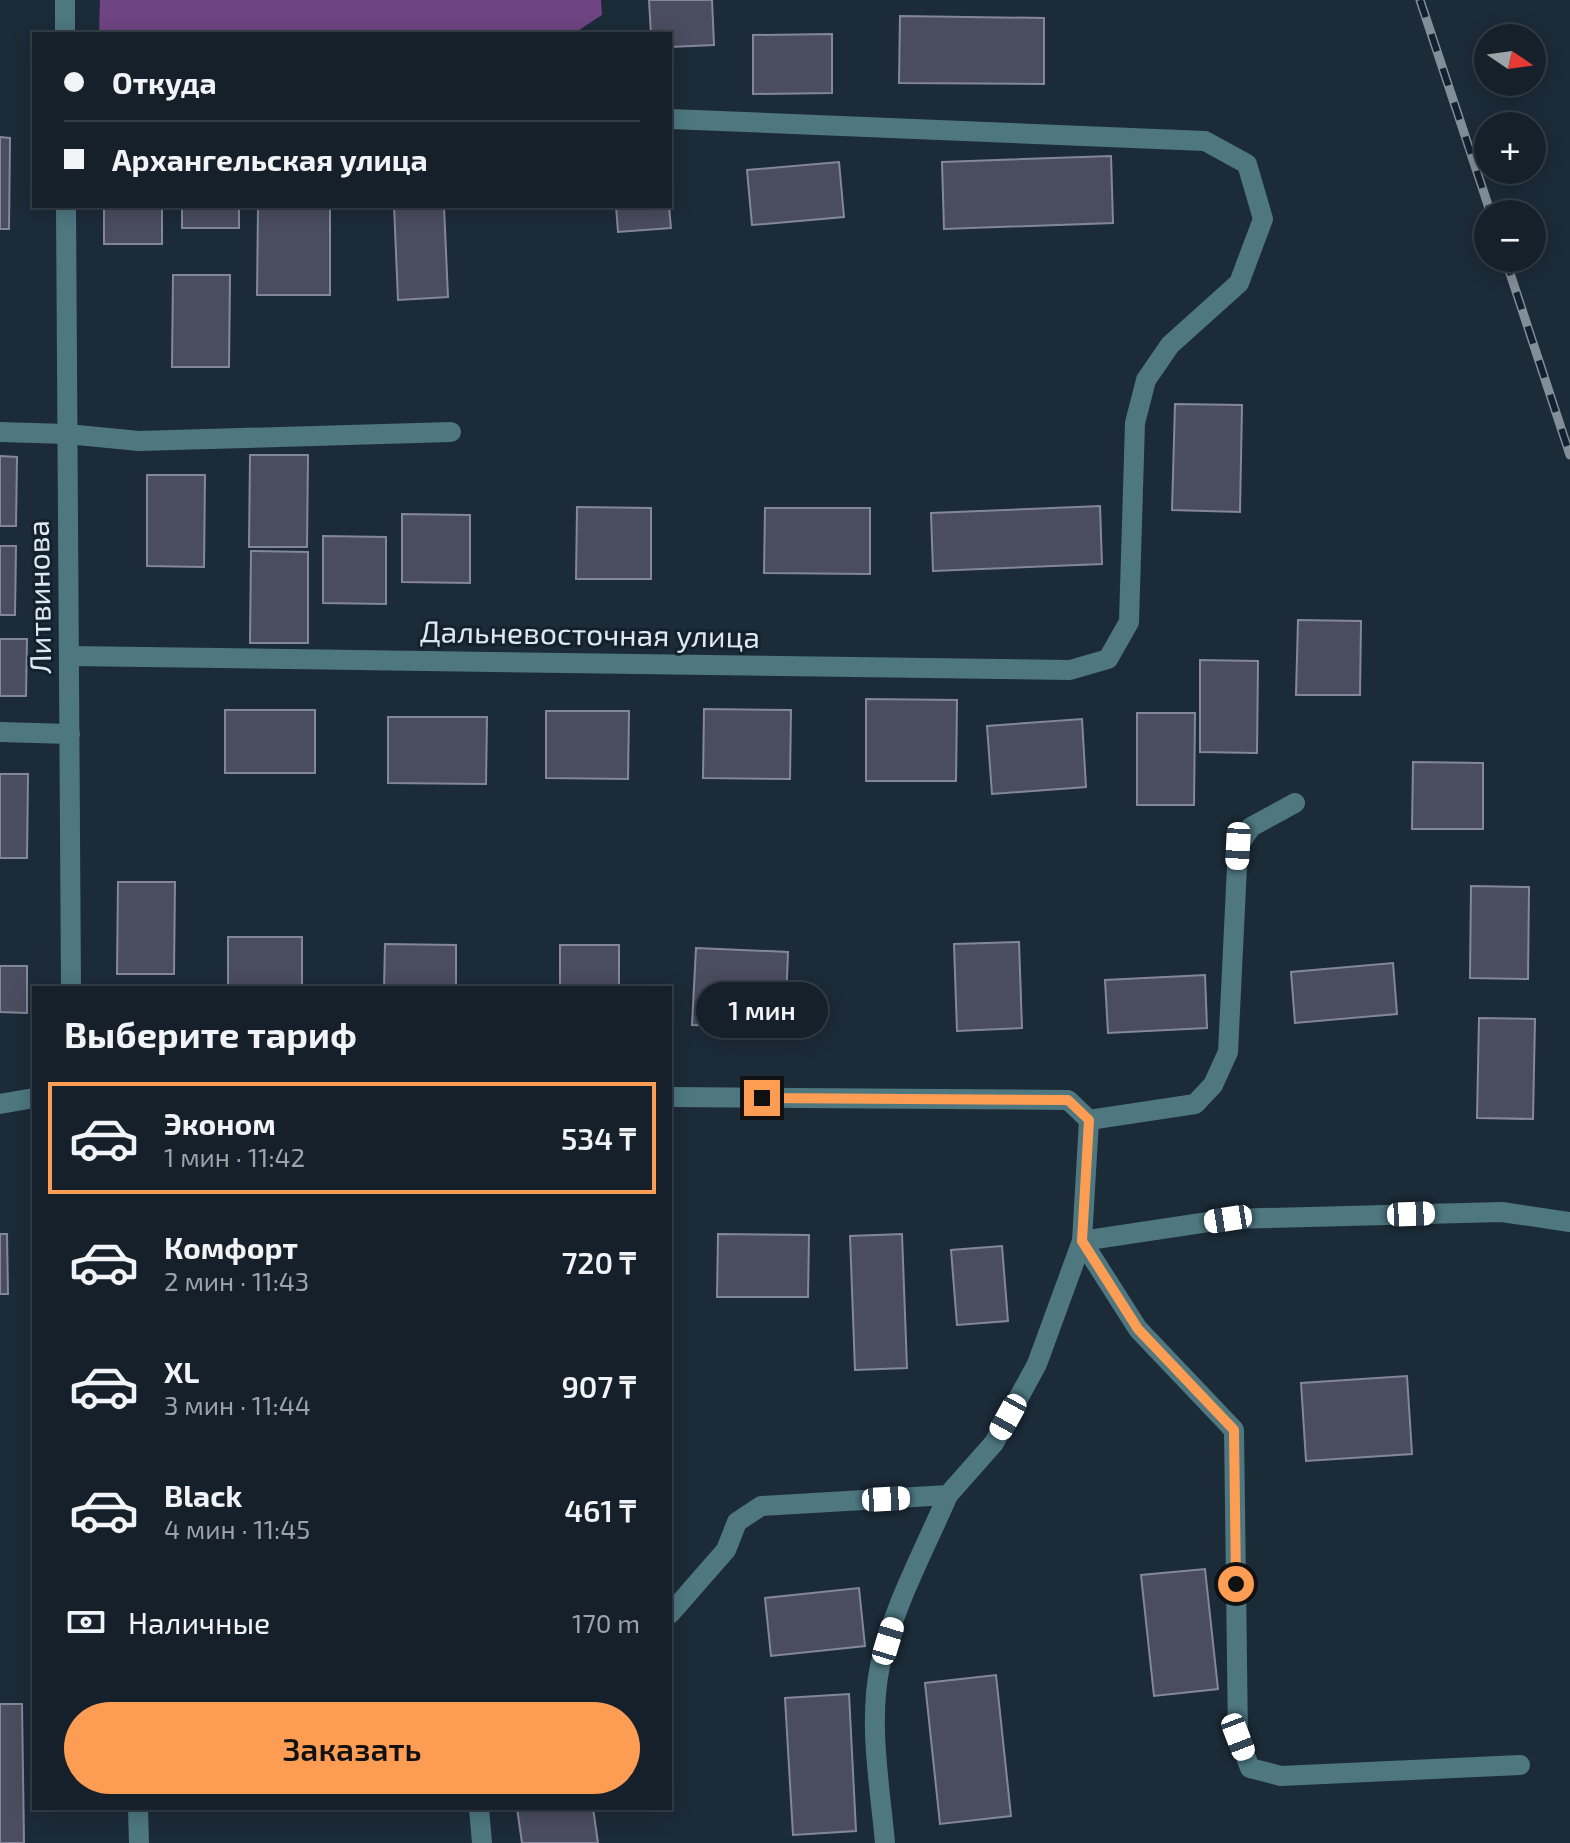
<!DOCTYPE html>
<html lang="ru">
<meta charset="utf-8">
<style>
:root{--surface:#15202a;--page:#1e2832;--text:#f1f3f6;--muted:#9da3a8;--line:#343e47;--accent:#fd9d54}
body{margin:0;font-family:"Exo 2",sans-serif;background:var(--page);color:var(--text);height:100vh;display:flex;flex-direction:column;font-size:30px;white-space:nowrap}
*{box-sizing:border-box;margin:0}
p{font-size:26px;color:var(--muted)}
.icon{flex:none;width:44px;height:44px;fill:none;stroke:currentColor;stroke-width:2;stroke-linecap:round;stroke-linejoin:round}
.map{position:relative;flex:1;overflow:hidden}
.details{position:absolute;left:32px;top:986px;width:640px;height:824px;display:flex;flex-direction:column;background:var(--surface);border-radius:0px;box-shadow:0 4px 20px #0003,0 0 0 2px var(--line)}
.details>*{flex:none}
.guide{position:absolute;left:32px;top:32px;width:640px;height:176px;border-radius:0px;box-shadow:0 4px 20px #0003,0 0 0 2px var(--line);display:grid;align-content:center;height:176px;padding:0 32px;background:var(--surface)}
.needle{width:52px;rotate:103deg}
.buttons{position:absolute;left:1474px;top:24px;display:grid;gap:16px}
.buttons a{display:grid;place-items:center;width:72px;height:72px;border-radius:50%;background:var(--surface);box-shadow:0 4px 20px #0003,0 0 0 2px var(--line);font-size:40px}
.end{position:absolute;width:36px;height:36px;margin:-18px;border:10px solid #fd9d54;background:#111;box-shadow:0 0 0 4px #111}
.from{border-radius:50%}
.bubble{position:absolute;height:56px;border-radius:28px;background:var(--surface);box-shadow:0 4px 20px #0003,0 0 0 2px var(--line);font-size:26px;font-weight:600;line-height:56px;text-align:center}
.car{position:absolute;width:24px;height:48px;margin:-24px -12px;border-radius:10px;box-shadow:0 0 6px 2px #0007;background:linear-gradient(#fff 24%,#345 0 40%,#fff 0 76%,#345 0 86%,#fff 0)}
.guide b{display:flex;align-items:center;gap:28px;height:76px;font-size:30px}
.guide b+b{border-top:2px solid var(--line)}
.guide i{width:20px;height:20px;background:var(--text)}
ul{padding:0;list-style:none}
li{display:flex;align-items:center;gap:24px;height:112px;margin:0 16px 12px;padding:0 16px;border:4px solid transparent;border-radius:0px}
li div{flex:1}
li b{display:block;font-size:30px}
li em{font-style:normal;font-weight:600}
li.current{border-color:var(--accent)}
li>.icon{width:72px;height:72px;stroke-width:1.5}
h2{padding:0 32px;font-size:36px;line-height:96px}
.pay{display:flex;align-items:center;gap:20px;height:88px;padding:0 32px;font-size:30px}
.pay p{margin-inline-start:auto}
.action{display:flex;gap:16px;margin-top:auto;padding:16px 32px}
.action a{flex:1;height:92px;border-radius:48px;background:var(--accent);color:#111;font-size:32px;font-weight:600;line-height:92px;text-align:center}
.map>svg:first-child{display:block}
.forest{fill:#6e4482}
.building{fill:#4a4c5f;stroke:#84879c;stroke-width:2}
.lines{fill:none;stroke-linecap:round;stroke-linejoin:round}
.minor{stroke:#4e7780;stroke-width:20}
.rail-casing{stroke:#828f99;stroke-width:9}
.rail{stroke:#13212e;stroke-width:6;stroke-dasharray:18;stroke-linecap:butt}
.route{stroke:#fd9d54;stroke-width:10}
.labels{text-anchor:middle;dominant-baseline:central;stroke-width:6;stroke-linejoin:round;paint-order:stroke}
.street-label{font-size:30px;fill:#dee8f0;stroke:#13212e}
</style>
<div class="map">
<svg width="1570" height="1843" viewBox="0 0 1570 1843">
<rect width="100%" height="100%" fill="#1c2b38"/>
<path class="forest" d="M100,0H601L602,15L573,34H99Z"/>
<g class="building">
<path d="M649,0H712L714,45L670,47V34H651Z"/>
<path d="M900,16L1044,18V84L899,83Z"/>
<path d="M832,34V93L753,94V35Z"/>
<path d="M0,137L10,138L9,229H0Z"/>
<path d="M1111,156L1113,223L944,229L942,162Z"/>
<path d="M839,162L844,217L752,225L747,170Z"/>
<rect x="104" y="206" width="58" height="38"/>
<rect x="182" y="206" width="57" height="22"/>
<path d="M394,206H444L448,297L398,300Z"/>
<path d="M616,206H669L671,228L618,232Z"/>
<path d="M258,207H330V295H257Z"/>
<path d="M173,275H230L229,367H172Z"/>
<path d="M1175,404L1242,405L1240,512L1172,510Z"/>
<path d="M250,455H308L307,547H249Z"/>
<path d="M0,456L17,457L16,526H0Z"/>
<path d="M147,475H205L204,567L147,566Z"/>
<path d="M1100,506L1102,564L933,571L931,513Z"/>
<path d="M577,507L651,508V579H576Z"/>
<path d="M765,508H870V574L764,573Z"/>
<path d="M402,514L470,515V583L402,582Z"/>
<path d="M323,536L386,537V604L323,603Z"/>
<path d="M0,546H16L15,615H0Z"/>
<path d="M251,551L308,552V643H250Z"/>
<path d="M1298,620L1361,621L1360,695H1296Z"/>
<path d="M0,639H27L26,696H0Z"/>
<path d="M1200,660L1258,661L1257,753L1200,752Z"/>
<path d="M866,699L957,700L956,781H866Z"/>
<path d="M704,709L791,710L790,779L703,778Z"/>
<rect x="225" y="710" width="90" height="63"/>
<path d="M546,711H629L628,779L546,778Z"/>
<path d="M1137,713H1195L1194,805H1137Z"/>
<path d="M388,717H487L486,784L388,783Z"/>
<path d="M1082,719L1086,787L992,794L987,726Z"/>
<path d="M1413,762L1483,763V829H1412Z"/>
<path d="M0,774H28L27,858H0Z"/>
<path d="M118,882H175L174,974H117Z"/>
<path d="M1471,886L1529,887L1528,979L1470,978Z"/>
<rect x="228" y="937" width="74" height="51"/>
<path d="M1019,942L1022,1028L957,1031L954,944Z"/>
<path d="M385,944L456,945V988H384Z"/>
<rect x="560" y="945" width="59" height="43"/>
<path d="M696,948L788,952L785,1028L692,1025Z"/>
<path d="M1393,963L1397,1014L1295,1023L1291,972Z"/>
<path d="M0,966H27V1013L0,1012Z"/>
<path d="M1205,975L1207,1028L1108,1033L1105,980Z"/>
<path d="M1479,1018L1535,1019L1533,1119L1477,1118Z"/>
<path d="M0,1234H7L8,1294H0Z"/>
<path d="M718,1234L809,1235L808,1297H717Z"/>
<path d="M902,1234L907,1368L855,1370L850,1236Z"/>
<path d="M1002,1246L1008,1321L957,1325L951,1250Z"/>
<path d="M1407,1376L1412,1454L1306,1461L1301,1383Z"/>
<path d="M1205,1569L1218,1689L1154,1696L1141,1575Z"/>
<path d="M859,1588L865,1646L771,1656L765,1598Z"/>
<path d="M996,1675L1011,1816L940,1824L925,1683Z"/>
<path d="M849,1694L856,1831L793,1835L785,1698Z"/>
<path d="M0,1704H22L24,1843H0Z"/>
<path d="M517,1808H593L598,1843H522Z"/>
</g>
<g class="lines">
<g class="minor">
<path d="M65,0V34"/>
<path d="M66,206L71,988"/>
<path d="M0,432L67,434L139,441L451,432"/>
<path d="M69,656L1070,670L1108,659L1129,622L1135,423L1146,380L1170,345L1239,283L1263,219L1247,164L1205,141L670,119"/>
<path d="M0,732L70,734"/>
<path d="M670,1097L1068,1100L1089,1120L1082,1241L1138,1329L1234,1430L1238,1737L1250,1768L1281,1776L1520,1765"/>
<path d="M0,1104L34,1098"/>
<path d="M1089,1120L1195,1104L1213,1085L1228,1052L1238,846L1251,827L1295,803"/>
<path d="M670,1614L726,1550L737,1522L761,1506L948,1495L994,1443L1037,1364L1082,1241L1228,1219L1502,1212L1570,1222"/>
<path d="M138,1808L139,1843"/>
<path d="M479,1808L482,1843"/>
<path d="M885,1843C880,1786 868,1723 880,1666C893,1607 924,1551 948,1495"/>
</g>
<g class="rail-casing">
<g id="rail">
<path d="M1420,0L1491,214"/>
<path d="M1505,258L1570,455"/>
</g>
</g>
<use href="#rail" class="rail"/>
</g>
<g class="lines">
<path class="route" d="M762,1098L1068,1100L1089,1120L1082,1241L1138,1329L1234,1430L1236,1584"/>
</g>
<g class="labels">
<g class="street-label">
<text transform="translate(38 597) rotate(-91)">Литвинова</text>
<text transform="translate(590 633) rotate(1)">Дальневосточная улица</text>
</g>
</g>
</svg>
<div class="buttons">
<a><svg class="needle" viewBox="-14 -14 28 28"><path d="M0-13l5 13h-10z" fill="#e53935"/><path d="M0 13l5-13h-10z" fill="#9da3a8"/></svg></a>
<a>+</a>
<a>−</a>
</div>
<i class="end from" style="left:1236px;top:1584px"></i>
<i class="end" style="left:762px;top:1098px"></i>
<div class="bubble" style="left:696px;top:982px;width:132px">1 мин</div>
<i class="car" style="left:1238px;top:846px;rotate:183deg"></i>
<i class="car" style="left:1411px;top:1214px;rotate:88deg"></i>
<i class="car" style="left:1228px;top:1219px;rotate:261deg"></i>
<i class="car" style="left:1008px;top:1417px;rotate:209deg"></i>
<i class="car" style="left:886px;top:1499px;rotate:87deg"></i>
<i class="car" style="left:888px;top:1641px;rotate:17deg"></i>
<i class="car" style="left:1238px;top:1737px;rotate:159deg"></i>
<div class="guide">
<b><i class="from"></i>Откуда</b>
<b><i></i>Архангельская улица</b>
</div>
<section class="details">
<h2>Выберите тариф</h2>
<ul>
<li class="current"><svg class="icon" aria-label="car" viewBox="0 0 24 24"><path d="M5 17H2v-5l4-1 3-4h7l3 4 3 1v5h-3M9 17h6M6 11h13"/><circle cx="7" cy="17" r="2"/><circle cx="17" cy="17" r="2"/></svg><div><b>Эконом</b><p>1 мин · 11:42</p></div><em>534 ₸</em></li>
<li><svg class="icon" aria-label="car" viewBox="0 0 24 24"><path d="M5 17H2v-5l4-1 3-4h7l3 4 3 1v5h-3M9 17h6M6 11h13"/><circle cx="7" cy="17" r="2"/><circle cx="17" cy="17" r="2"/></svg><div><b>Комфорт</b><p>2 мин · 11:43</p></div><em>720 ₸</em></li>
<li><svg class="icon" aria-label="car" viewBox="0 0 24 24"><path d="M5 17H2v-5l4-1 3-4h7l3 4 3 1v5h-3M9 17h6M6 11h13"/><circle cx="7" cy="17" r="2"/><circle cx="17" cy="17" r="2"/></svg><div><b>XL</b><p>3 мин · 11:44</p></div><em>907 ₸</em></li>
<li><svg class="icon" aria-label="car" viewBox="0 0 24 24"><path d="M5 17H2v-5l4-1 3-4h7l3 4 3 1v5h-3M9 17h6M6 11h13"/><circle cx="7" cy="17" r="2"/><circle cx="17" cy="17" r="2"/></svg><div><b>Black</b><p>4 мин · 11:45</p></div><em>461 ₸</em></li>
</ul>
<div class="pay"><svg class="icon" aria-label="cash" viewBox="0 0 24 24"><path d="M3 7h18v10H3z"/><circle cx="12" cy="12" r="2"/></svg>Наличные<p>170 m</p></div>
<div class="action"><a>Заказать</a></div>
</section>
</div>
